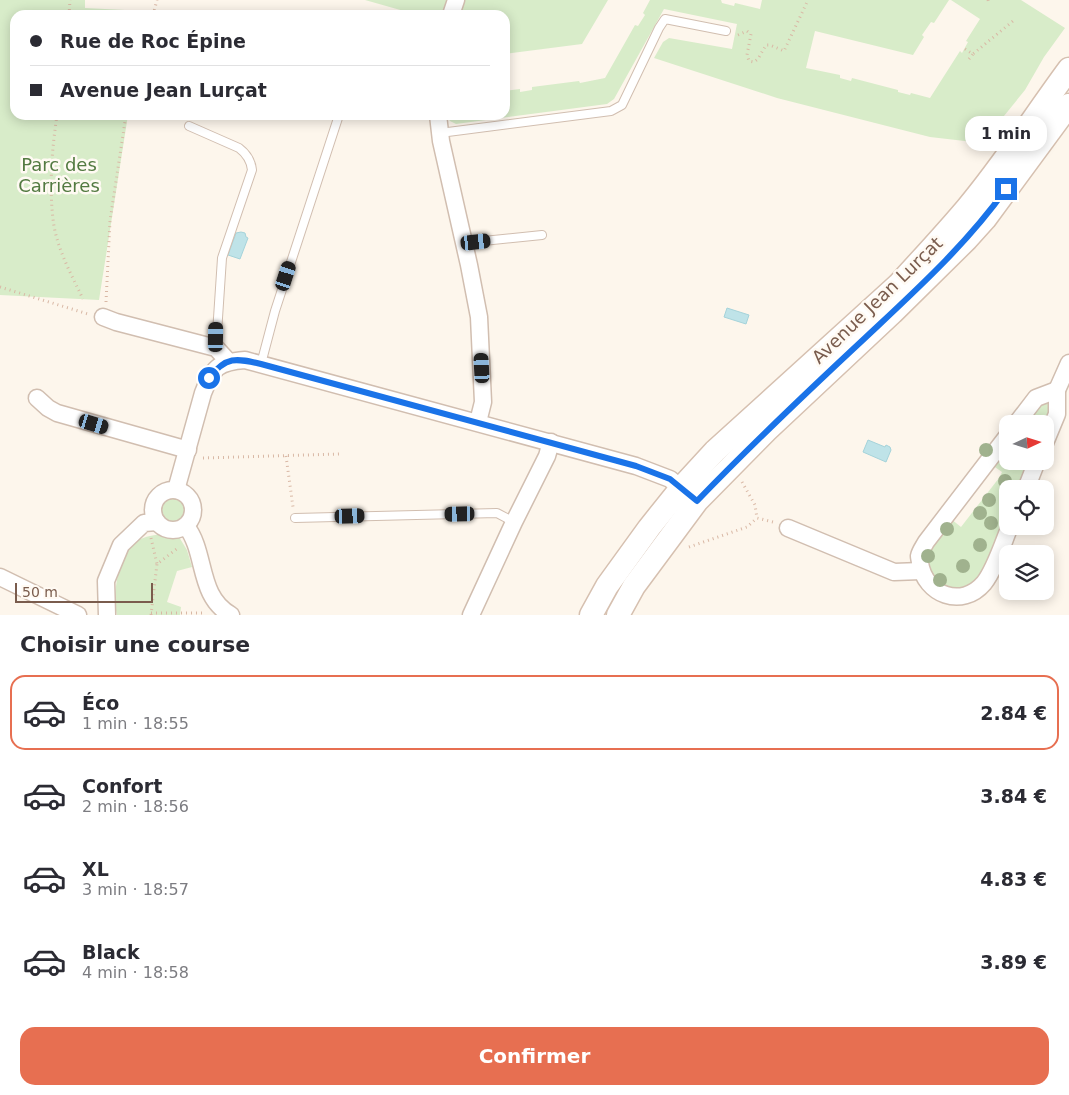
<!DOCTYPE html>
<html lang="fr">
<meta charset="utf-8">
<style>
:root{--surface:#fff;--page:#f7f7f7;--text:#2b2b33;--muted:#7c7c81;--line:#e1e1e2;--accent:#e76f51}
body{margin:0;font-family:"DejaVu Sans",sans-serif;background:var(--page);color:var(--text);height:100vh;display:flex;flex-direction:column;font-size:19px;white-space:nowrap}
*{box-sizing:border-box;margin:0}
p{font-size:16px;color:var(--muted)}
.icon{flex:none;width:28px;height:28px;fill:none;stroke:currentColor;stroke-width:2;stroke-linecap:round;stroke-linejoin:round}
.map{position:relative;height:615px;overflow:hidden}
.panel{display:flex;flex-direction:column;background:var(--surface);flex:1}
.panel>*{flex:none}
.guide{position:absolute;left:10px;top:10px;width:500px;height:110px;border-radius:15px;box-shadow:0 2px 12px #0003;display:grid;align-content:center;height:110px;padding:0 20px;background:var(--surface)}
.needle{width:32px;rotate:86deg}
.tools{position:absolute;left:999px;top:415px;display:grid;gap:10px}
.tools a{display:grid;place-items:center;width:55px;height:55px;border-radius:10px;background:var(--surface);box-shadow:0 2px 12px #0003;font-size:25px}
.scale{position:absolute;left:15px;bottom:12px;width:138px;box-sizing:border-box;padding-left:5px;border:2px solid #7a5c4d;border-top:0;font-size:14px;line-height:18px;white-space:nowrap;color:#7a5c4d;-webkit-text-stroke:4px #fffaf3;paint-order:stroke}
.end{position:absolute;width:22px;height:22px;margin:-11px;border:6px solid #1a73e8;background:#fff;box-shadow:0 0 0 2px #fff}
.from{border-radius:50%}
.bubble{position:absolute;height:35px;border-radius:15px;background:var(--surface);box-shadow:0 2px 12px #0003;font-size:16px;font-weight:700;line-height:35px;text-align:center}
.car{position:absolute;width:15px;height:30px;margin:-15px -8px;border-radius:6px;box-shadow:0 0 4px 1px #0007;background:linear-gradient(#222 24%,#8ab4d8 0 40%,#222 0 76%,#8ab4d8 0 86%,#222 0)}
.guide b{display:flex;align-items:center;gap:18px;height:48px;font-size:19px}
.guide b+b{border-top:1px solid var(--line)}
.guide i{width:12px;height:12px;background:var(--text)}
ul{padding:0;list-style:none}
li{display:flex;align-items:center;gap:15px;height:75px;margin:0 10px 8px;padding:0 10px;border:2px solid transparent;border-radius:15px}
li div{flex:1}
li b{display:block;font-size:19px}
li em{font-style:normal;font-weight:700}
li.current{border-color:var(--accent)}
li>.icon{width:45px;height:45px;stroke-width:1.5}
h2{padding:0 20px;font-size:22px;line-height:60px}
.action{display:flex;gap:10px;margin-top:auto;padding:10px 20px}
.action a{flex:1;height:58px;border-radius:15px;background:var(--accent);color:#fff;font-size:20px;font-weight:700;line-height:58px;text-align:center}
.map>svg:first-child{display:block}
.green{fill:#d8ecc9}
.water{fill:#bfe3e8;stroke:#a5d3da}
.lines{fill:none;stroke-linecap:round;stroke-linejoin:round}
.lane-casing{stroke:#d1beb0;stroke-width:10}
.street-casing{stroke:#d1beb0;stroke-width:19}
.secondary-casing{stroke:#d6c0b0;stroke-width:25}
.path{stroke:#d9b8a5;stroke-width:3;stroke-dasharray:1 4;stroke-linecap:butt}
.lane{stroke:#fff;stroke-width:8}
.street{stroke:#fff;stroke-width:16}
.secondary{stroke:#fff;stroke-width:22}
.tree{fill:#a0b28e}
.route{stroke:#1a73e8;stroke-width:6}
.labels{text-anchor:middle;dominant-baseline:central;stroke-width:5;stroke-linejoin:round;paint-order:stroke}
.park-label{font-size:18px;fill:#537a41;stroke:#fffaf3}
.street-label{font-size:18px;fill:#7a5c4d;stroke:#fffaf3}
</style>
<div class="map">
<svg width="1069" height="615" viewBox="0 0 1069 615">
<rect width="100%" height="100%" fill="#fdf6ec"/>
<g class="green">
<path d="M0,0H85V8L145,11L144,15H15V115H128L99,300L0,295Z"/>
<path d="M365,0H608L582,44L505,54V15H418Z"/>
<path d="M650,0H721L722,3L734,6L735,3L760,9L762,0H949L934,23L931,22L922,35L924,37L913,55L815,31L806,68L840,75V78L851,81L852,78L898,90V92L910,95L911,93L930,98L960,51L962,53L968,42L966,41L980,19L951,0H1021L1065,28L1044,57L1025,90L982,143L930,137L777,98L654,58L663,42L669,38L732,49L737,24L664,9L614,99L607,104L456,124L450,121L446,115H505V91L520,89V92L532,90V87L579,81L580,83L605,78L635,25L638,26L645,15L643,13Z"/>
<path d="M1047,402L1051,405L1053,408L1045,424H1023L1036,406Z"/>
<path d="M1007,444L1008,461H1032L1020,489H1008L1007,518L985,571L968,588L947,590L928,576L926,551L951,519L961,527L999,478L1002,472L992,465Z"/>
<circle cx="172" cy="511" r="14"/>
<path d="M164,534L179,537L187,550L192,567L177,571L167,602L181,607L180,615H117C112,595 118,553 137,541C145,536 155,535 164,534Z"/>
</g>
<g class="water">
<path d="M241,232L245,233L246,237L248,238L240,259L228,255L236,233Z"/>
<path d="M727,308L749,315L746,324L724,317Z"/>
<path d="M868,440L885,447L886,445L890,447L891,450L886,462L863,452Z"/>
</g>
<g class="lines">
<g class="lane-casing">
<g id="lane">
<path d="M189,126L239,148C247,154 251,160 252,170L222,258L216,348"/>
<path d="M440,133L611,111L622,105L659,28L665,19L726,31"/>
<path d="M464,243L542,235"/>
<path d="M261,364L275,311L339,115"/>
<path d="M295,518L497,513L514,522"/>
</g>
</g>
<g class="street-casing">
<g id="street">
<path d="M451,15L456,0"/>
<path d="M438,115L441,141L469,265L479,317L483,402L478,422"/>
<path d="M103,317L116,322L216,348L228,361"/>
<path d="M37,398L48,408L57,413L188,450"/>
<path d="M1016,424L1036,398L1057,390"/>
<path d="M1008,435L926,542C924,546 920,551 919,556C919,558 920,561 920,563C925,595 962,609 984,583C995,569 1003,543 1010,526"/>
<path d="M1045,443L1057,414V390L1069,363"/>
<path d="M1026,489L1037,461"/>
<circle cx="173" cy="510" r="20"/>
<path d="M176,490L203,393C213,368 217,362 245,360L636,466L670,479L688,494"/>
<path d="M186,526C207,553 197,596 231,615"/>
<path d="M788,528L894,572L921,571"/>
<path d="M0,577L78,615"/>
<path d="M107,615L106,581L121,545L144,523L157,522"/>
<path d="M471,615L514,522L547,456L551,442"/>
</g>
</g>
<g class="secondary-casing">
<g id="secondary">
<path d="M591,615L607,586L649,528L681,488L715,451L898,285C921,260 945,234 967,208C1004,164 1035,115 1069,69"/>
<path d="M618,615L634,586L697,501L766,431L892,313L967,239L985,219L1069,105"/>
</g>
</g>
<g class="path">
<path d="M988,0L989,4"/>
<path d="M69,15L70,0"/>
<path d="M153,15L157,0"/>
<path d="M738,35L747,31L751,34L747,55L749,61L754,62L758,59L766,45H770L784,51L808,0"/>
<path d="M965,49L973,54L1013,21"/>
<path d="M969,59L973,54"/>
<path d="M57,115C52,149 49,185 53,219C56,247 71,274 83,299"/>
<path d="M0,287L88,314"/>
<path d="M106,302L110,221L126,115"/>
<path d="M286,456L293,507"/>
<path d="M203,458L340,454"/>
<path d="M742,482L755,505L757,518L773,522"/>
<path d="M151,538L157,564L178,548"/>
<path d="M689,547L747,527L757,518"/>
<path d="M151,613H202"/>
<path d="M151,615L157,564"/>
</g>
<use href="#lane" class="lane"/>
<use href="#street" class="street"/>
<use href="#secondary" class="secondary"/>
</g>
<g class="tree">
<circle cx="986" cy="450" r="7"/>
<circle cx="1005" cy="481" r="7"/>
<circle cx="989" cy="500" r="7"/>
<circle cx="980" cy="513" r="7"/>
<circle cx="991" cy="523" r="7"/>
<circle cx="947" cy="529" r="7"/>
<circle cx="980" cy="545" r="7"/>
<circle cx="928" cy="556" r="7"/>
<circle cx="963" cy="566" r="7"/>
<circle cx="940" cy="580" r="7"/>
</g>
<g class="lines">
<path class="route" d="M209,378C226,356 236,358 261,364L636,466L670,479L697,501C751,445 808,391 865,338C915,291 966,245 1006,189"/>
</g>
<g class="labels">
<g class="park-label">
<text x="59" y="164">Parc des<tspan x="59" dy="21">Carrières</tspan></text>
</g>
<g class="street-label">
<text transform="translate(877 300) rotate(-44)">Avenue Jean Lurçat</text>
</g>
</g>
</svg>
<div class="tools">
<a><svg class="needle" viewBox="-14 -14 28 28"><path d="M0-13l5 13h-10z" fill="#e53935"/><path d="M0 13l5-13h-10z" fill="#7c7c81"/></svg></a>
<a><svg class="icon" aria-label="locate" viewBox="0 0 24 24"><circle cx="12" cy="12" r="6"/><path d="M12 2v4M12 18v4M2 12h4M18 12h4"/></svg></a>
<a><svg class="icon" aria-label="layers" viewBox="0 0 24 24"><path d="M12 4l9 5-9 5-9-5zM3 14l9 5 9-5"/></svg></a>
</div>
<div class="scale">50 m</div>
<i class="end from" style="left:209px;top:378px"></i>
<i class="end" style="left:1006px;top:189px"></i>
<div class="bubble" style="left:965px;top:116px;width:82px">1 min</div>
<i class="car" style="left:476px;top:242px;rotate:84deg"></i>
<i class="car" style="left:286px;top:276px;rotate:18deg"></i>
<i class="car" style="left:216px;top:337px;rotate:1deg"></i>
<i class="car" style="left:482px;top:368px;rotate:357deg"></i>
<i class="car" style="left:94px;top:424px;rotate:107deg"></i>
<i class="car" style="left:460px;top:514px;rotate:269deg"></i>
<i class="car" style="left:350px;top:516px;rotate:88deg"></i>
<div class="guide">
<b><i class="from"></i>Rue de Roc Épine</b>
<b><i></i>Avenue Jean Lurçat</b>
</div>
</div>
<section class="panel">
<h2>Choisir une course</h2>
<ul>
<li class="current"><svg class="icon" aria-label="car" viewBox="0 0 24 24"><path d="M5 17H2v-5l4-1 3-4h7l3 4 3 1v5h-3M9 17h6M6 11h13"/><circle cx="7" cy="17" r="2"/><circle cx="17" cy="17" r="2"/></svg><div><b>Éco</b><p>1 min · 18:55</p></div><em>2.84 €</em></li>
<li><svg class="icon" aria-label="car" viewBox="0 0 24 24"><path d="M5 17H2v-5l4-1 3-4h7l3 4 3 1v5h-3M9 17h6M6 11h13"/><circle cx="7" cy="17" r="2"/><circle cx="17" cy="17" r="2"/></svg><div><b>Confort</b><p>2 min · 18:56</p></div><em>3.84 €</em></li>
<li><svg class="icon" aria-label="car" viewBox="0 0 24 24"><path d="M5 17H2v-5l4-1 3-4h7l3 4 3 1v5h-3M9 17h6M6 11h13"/><circle cx="7" cy="17" r="2"/><circle cx="17" cy="17" r="2"/></svg><div><b>XL</b><p>3 min · 18:57</p></div><em>4.83 €</em></li>
<li><svg class="icon" aria-label="car" viewBox="0 0 24 24"><path d="M5 17H2v-5l4-1 3-4h7l3 4 3 1v5h-3M9 17h6M6 11h13"/><circle cx="7" cy="17" r="2"/><circle cx="17" cy="17" r="2"/></svg><div><b>Black</b><p>4 min · 18:58</p></div><em>3.89 €</em></li>
</ul>
<div class="action"><a>Confirmer</a></div>
</section>
